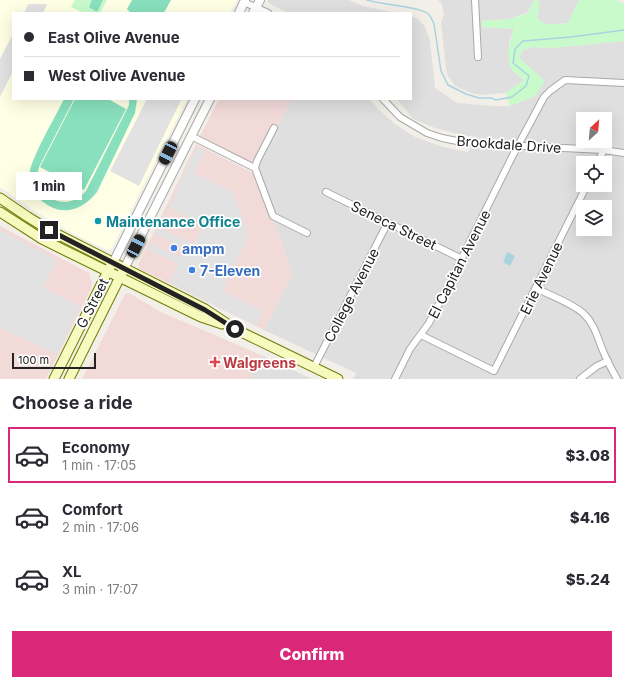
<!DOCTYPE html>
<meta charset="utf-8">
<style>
:root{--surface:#fff;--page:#f7f7f7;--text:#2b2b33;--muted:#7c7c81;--line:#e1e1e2;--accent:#db2777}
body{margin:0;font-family:Inter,sans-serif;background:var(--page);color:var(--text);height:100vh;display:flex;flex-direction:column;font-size:15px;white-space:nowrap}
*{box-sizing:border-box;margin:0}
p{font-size:13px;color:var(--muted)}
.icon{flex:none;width:22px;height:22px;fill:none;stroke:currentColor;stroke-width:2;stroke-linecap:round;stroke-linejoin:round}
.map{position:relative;height:379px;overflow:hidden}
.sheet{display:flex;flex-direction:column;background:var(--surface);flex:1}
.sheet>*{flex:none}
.guide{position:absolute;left:12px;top:12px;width:400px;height:88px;border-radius:0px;box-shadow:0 4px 16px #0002;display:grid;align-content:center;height:88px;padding:0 12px;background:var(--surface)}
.needle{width:26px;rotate:26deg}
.tools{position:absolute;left:576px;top:112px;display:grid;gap:8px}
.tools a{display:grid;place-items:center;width:36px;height:36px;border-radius:0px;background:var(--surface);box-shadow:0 4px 16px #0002;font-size:20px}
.scale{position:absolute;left:12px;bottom:10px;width:84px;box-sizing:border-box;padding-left:4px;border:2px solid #222;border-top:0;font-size:11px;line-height:14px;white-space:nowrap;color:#222;-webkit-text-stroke:3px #fff;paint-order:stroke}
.end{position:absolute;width:18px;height:18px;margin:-9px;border:5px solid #222;background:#fff;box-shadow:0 0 0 2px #fff}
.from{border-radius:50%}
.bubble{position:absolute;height:28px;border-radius:0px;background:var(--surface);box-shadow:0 4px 16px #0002;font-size:13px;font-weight:800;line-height:28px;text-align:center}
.car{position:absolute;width:12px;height:24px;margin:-12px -6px;border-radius:5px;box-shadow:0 0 3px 1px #0007;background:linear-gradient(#222 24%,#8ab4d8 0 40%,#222 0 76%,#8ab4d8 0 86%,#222 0)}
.guide b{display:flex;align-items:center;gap:14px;height:38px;font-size:15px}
.guide b+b{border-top:1px solid var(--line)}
.guide i{width:10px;height:10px;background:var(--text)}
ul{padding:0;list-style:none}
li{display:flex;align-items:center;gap:12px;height:56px;margin:0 8px 6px;padding:0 4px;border:2px solid transparent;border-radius:0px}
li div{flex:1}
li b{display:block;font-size:15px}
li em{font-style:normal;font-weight:800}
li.on{border-color:var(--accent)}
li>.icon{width:36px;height:36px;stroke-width:1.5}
h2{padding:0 12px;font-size:18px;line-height:48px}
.action{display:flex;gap:8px;margin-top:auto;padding:8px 12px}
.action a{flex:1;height:46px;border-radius:0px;background:var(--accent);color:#fff;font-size:16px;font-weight:800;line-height:46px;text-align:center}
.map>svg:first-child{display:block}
.residential{fill:#e0dfdf;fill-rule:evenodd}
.commercial{fill:#f2dad9}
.education{fill:#ffffe5}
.park{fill:#c8facc}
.pitch{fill:#88e0be}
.parking{fill:#e2e2e2}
.water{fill:#aad3df}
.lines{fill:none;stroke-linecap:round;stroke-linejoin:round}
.stream{stroke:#aad3df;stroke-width:1.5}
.minor-casing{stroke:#a9a9a9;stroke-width:8}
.tertiary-casing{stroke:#a9a9a9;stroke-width:10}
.secondary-casing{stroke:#707d05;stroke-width:11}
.minor{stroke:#fff;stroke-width:6}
.tertiary{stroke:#fff;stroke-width:8}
.secondary{stroke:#f7fabf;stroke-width:9}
.route{stroke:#222;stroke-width:5}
.culture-dot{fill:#0f9aa8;stroke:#fff;stroke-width:1.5}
.shop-dot{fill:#3f7fe0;stroke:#fff;stroke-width:1.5}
.health-dot{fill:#e0444e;stroke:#fff;stroke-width:1.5}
.labels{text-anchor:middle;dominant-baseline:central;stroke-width:3.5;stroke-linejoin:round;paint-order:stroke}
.street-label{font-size:14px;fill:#222;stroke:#fff}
.culture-label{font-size:14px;font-weight:bold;fill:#0d838f;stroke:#fff;text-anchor:start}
.shop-label{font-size:14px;font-weight:bold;fill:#366cbe;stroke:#fff;text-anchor:start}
.health-label{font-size:14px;font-weight:bold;fill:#be3a42;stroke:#fff;text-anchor:start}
</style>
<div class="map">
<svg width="624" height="379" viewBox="0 0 624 379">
<rect width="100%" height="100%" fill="#f2efe9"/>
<g class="residential">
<path d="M268,0H349L363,6L396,13H289L270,4L268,2Z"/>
<path d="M438,0H534L528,12L510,19L482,21V27L514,29L509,42L513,71L524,80L506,93L481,95L471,93L455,86L448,76L446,69L441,22L444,15L442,4Z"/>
<path d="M536,0H579L568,23L547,25L541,23L537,18L540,2Z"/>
<path d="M411,16L417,18L424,25L430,40L435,88L457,103L492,106H510L535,96L542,79L520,59V55L523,50L533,47L551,48L624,41V379H353L356,373L264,330L292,274L277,230L255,174L257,165L292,99H369L375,106L395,124L415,137L443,147L468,152L476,137L461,135L435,128L413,119L397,99H411ZM583,119H605V141H583ZM583,163H605V185H583ZM583,207H605V229H583Z"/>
<path d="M261,355L312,379H250Z"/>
</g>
<g class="commercial">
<path d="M219,99H292L257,165L200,136Z"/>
<path d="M196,144L255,174L277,230L292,274L264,330L140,269L138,265Z"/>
<path d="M0,226L89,273L92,282L91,289L46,379H0Z"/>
<path d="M129,293L161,312L261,355L250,379H82L125,294Z"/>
</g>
<path class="education" d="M0,0H237L230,13H13V99H187L112,248L107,250L74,234L36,212L0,187Z"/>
<g class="park">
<path d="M75,0H107L100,13H84L71,7Z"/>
<path d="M534,0L540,2L537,18C545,27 557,24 568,23L579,0H616L624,4V41L551,48L533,47L523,50L520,55V59L543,79L544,83L535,96L510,106L506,93L524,80C521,77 517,75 514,72C504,60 510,41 514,29L482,27V21L510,19L528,13Z"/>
</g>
<g class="pitch">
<path d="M92,0H103L97,12L89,7Z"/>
<path d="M132,0H171L165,11L163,13H131L127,9Z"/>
<path d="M64,99H74L39,167C38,171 37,176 38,180C40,195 57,205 71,201C78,199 82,195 86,191L129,105V99H137L135,113L97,192C82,211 61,217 42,201C35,195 29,186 29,177C29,161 56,116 64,99Z"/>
<path d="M75,99H108L126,109L84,190L40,167Z"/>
</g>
<g class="parking">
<path d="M28,4H47L43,13H24Z"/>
<path d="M13,34V71L0,97V59Z"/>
<path d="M147,99H178L181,100L139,186L110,171Z"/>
<path d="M197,147L205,151L194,173L233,192L249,235L223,291L263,311L256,326L169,283L178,264L148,249L151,243L182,258L187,249L155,234L158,227L194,244L204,225L169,208L172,201L174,202V195Z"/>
<path d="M0,230L57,260L43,288L81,307L57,354L0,328Z"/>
</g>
<path class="water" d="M507,252L515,256L510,266L503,262Z"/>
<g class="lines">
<path class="stream" d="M367,0C382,5 417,6 427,13C431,16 432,19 434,24L441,71L448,85L466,94L479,98H491L496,100L512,97L526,86L529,76L513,63L515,49L523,41L571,37L624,30"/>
<g class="minor-casing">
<g id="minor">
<path d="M475,0L478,57"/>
<path d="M244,2L268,13"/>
<path d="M383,99L400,117L427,133L442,138L457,141L484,144L604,150L624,153"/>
<path d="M274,128L257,161L255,168L273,216L307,233"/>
<path d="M191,136L255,168"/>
<path d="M597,163L604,150"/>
<path d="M326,192L462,259"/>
<path d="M536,288C551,296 570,302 583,313C595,324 597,337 603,351C607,361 612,370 617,379"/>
<path d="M421,335L494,371L587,185"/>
<path d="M314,367L388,222"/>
<path d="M395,379L410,349L429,323L442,298L514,153L544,97L550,91L565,80L624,83"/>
<path d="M580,379L597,366L608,361"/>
</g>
</g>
<g class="tertiary-casing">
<g id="tertiary">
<path d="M239,13L245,0"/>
<path d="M253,13L260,0"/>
<path d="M113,263L195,99"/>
<path d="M124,269L210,99"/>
</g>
</g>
<g class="secondary-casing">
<g id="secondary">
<path d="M0,198L28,217L49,230L205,309L235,329L338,379"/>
<path d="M0,212L42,239L64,250L201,317L222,324"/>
<path d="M54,379L110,267"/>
<path d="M69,379L122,273"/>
</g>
</g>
<use href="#minor" class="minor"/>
<use href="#tertiary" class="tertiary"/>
<use href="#secondary" class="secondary"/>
</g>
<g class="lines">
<path class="route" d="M49,230L205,310L235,329"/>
</g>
<circle class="culture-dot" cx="98" cy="221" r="4"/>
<g class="shop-dot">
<circle cx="174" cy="248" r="4"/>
<circle cx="192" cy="270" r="4"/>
</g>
<path class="health-dot" d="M213 356h4v4h4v4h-4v4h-4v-4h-4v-4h4z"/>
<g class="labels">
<g class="street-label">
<text transform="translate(509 144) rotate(4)">Brookdale Drive</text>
<text transform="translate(394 225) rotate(26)">Seneca Street</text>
<text transform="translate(459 264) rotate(-63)">El Capitan Avenue</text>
<text transform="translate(541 278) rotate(-64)">Erie Avenue</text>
<text transform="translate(351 295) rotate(-63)">College Avenue</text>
<text transform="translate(92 303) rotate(-63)">G Street</text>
</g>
<g class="culture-label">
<text x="106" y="221">Maintenance Office</text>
</g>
<g class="shop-label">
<text x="182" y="248">ampm</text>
<text x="200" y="270">7-Eleven</text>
</g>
<g class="health-label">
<text x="223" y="362">Walgreens</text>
</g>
</g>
</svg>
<div class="tools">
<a><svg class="needle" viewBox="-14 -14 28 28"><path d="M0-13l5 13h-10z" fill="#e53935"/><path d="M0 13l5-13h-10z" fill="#7c7c81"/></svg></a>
<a><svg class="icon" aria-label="locate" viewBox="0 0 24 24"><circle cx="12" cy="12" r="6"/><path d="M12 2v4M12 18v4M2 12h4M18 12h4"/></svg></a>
<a><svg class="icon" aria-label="layers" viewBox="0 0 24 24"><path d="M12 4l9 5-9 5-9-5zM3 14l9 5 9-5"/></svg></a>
</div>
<div class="scale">100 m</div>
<i class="end from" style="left:235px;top:329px"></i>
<i class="end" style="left:49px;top:230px"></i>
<div class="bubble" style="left:16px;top:172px;width:66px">1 min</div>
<i class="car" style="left:168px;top:153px;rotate:207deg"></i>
<i class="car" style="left:136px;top:246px;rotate:27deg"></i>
<div class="guide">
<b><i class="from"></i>East Olive Avenue</b>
<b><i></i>West Olive Avenue</b>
</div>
</div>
<section class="sheet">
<h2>Choose a ride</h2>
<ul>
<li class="on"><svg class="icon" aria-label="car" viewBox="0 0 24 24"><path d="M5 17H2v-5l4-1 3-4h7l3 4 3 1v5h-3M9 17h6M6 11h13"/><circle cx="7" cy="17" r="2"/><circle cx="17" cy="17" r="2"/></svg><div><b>Economy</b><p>1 min · 17:05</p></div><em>$3.08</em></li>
<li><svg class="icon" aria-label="car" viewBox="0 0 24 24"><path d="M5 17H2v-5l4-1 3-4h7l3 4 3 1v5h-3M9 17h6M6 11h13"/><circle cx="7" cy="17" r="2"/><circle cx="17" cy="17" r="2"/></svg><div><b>Comfort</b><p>2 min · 17:06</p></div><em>$4.16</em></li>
<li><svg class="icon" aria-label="car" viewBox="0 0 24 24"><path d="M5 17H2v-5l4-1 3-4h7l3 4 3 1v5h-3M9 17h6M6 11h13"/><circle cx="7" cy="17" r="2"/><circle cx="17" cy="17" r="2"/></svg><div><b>XL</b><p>3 min · 17:07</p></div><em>$5.24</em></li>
</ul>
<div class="action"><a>Confirm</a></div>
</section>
